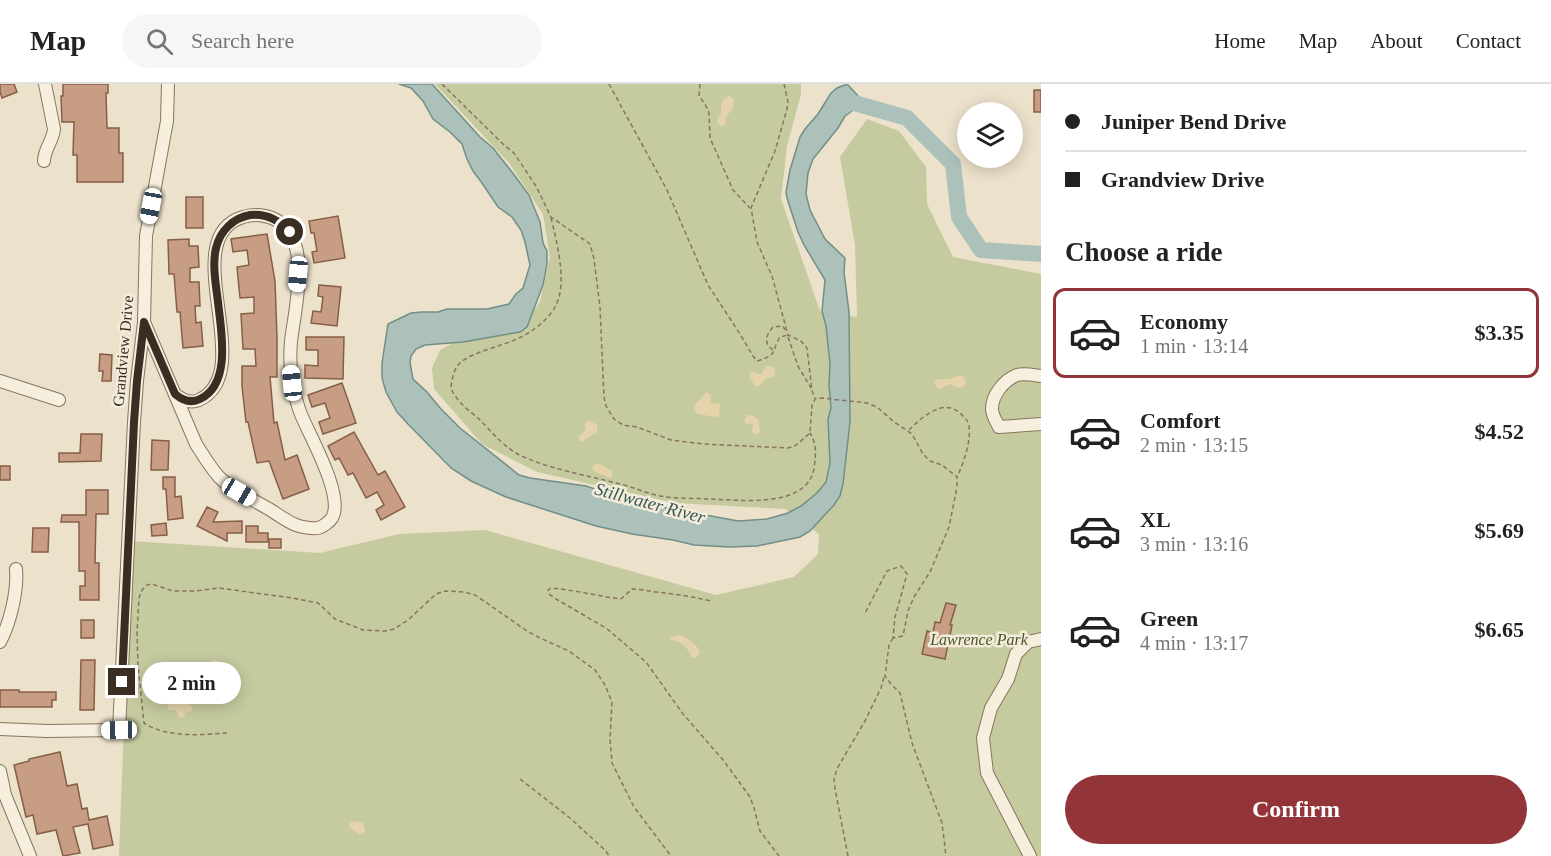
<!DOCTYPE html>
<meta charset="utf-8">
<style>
:root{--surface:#fff;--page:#f6f6f6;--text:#222;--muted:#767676;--line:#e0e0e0;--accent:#933438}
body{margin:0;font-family:"Times New Roman",serif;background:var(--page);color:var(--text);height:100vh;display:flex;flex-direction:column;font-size:22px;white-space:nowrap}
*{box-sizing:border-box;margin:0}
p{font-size:20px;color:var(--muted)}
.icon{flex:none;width:33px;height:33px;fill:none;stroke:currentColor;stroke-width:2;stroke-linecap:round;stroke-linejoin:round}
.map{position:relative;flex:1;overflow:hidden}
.details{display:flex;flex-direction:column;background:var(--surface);width:510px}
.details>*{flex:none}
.top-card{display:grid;align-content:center;height:132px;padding:0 24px;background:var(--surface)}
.controls{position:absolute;left:957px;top:18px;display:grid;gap:12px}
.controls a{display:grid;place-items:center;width:66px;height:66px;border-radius:50%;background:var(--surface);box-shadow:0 3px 15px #0003;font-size:30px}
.end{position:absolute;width:27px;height:27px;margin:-14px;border:8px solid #3a2d22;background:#fff;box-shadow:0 0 0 3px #fff}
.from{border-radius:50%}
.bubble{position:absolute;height:42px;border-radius:21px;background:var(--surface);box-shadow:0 3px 15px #0003;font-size:20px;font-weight:700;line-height:42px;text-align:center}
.car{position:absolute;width:18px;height:36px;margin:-18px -9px;border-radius:8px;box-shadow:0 0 4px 2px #0007;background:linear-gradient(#fff 24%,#345 0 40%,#fff 0 76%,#345 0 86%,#fff 0)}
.top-card b{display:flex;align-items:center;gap:21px;height:57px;font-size:22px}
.top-card b+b{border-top:2px solid var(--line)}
.top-card i{width:15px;height:15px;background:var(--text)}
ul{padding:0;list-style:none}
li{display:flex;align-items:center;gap:18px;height:90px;margin:0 12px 9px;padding:0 12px;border:3px solid transparent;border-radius:12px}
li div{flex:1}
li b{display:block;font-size:22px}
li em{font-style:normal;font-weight:700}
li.on{border-color:var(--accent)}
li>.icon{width:54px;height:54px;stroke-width:1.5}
h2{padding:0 24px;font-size:27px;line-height:72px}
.cta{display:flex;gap:12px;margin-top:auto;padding:12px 24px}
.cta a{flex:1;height:69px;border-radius:36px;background:var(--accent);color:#fff;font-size:24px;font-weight:700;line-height:69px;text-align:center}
header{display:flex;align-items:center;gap:36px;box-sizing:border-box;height:84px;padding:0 30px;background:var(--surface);border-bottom:2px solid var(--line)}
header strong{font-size:28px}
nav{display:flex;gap:33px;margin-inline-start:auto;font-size:21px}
.search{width:420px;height:54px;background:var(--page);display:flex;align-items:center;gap:15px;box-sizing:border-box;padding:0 21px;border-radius:33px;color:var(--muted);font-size:22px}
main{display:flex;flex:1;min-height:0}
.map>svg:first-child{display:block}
.green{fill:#c6ca9f}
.sand{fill:#e5d4ab}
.water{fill:#abc1ba;stroke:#728f87;stroke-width:1.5}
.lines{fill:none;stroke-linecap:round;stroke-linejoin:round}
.river{stroke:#abc1ba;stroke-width:16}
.building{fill:#c79e84;stroke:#865e48;stroke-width:1.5}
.minor-casing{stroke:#887460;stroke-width:14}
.path{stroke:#887460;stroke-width:1.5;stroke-dasharray:4.5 3;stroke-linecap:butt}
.minor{stroke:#f7efde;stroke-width:12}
.route{stroke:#3a2d22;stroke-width:8}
.labels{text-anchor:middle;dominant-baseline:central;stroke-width:5;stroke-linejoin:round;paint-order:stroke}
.street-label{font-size:16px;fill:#3a2d22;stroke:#f4ecda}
.park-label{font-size:16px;font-style:italic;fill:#4b552a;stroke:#f4ecda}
.water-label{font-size:18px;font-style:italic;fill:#335855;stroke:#f4ecda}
</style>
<header>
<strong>Map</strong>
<div class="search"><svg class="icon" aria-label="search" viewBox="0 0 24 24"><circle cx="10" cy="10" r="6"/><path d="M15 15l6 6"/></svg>Search here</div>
<nav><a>Home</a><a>Map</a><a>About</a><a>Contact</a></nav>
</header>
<main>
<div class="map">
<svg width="1041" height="772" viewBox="0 0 1041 772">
<rect width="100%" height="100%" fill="#ece1cb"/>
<path class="green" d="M435,0H801V10L787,62L781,115L820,227L857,233L855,161L840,73L867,35L899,47L926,83L927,120L953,173L1041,190V772H119L131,457L320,469L399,450L485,446L716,511L794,493L818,470L819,450L785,425L674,419L537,388L482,360L434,305L432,284L440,266L467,251L524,242L540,218L550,173L543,130L509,79Z"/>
<g class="sand">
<path d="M729,12L734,15L733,25L727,31L725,40L723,42H720L717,38L718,33L721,29C721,20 721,16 729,12Z"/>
<path d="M766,282H772L775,286V292L765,295L760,302H755L750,294V289L754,287L758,290H762Z"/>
<path d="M961,291L965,294C968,307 957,304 950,300L939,305L935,301V297L938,295C946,296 954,294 961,291Z"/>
<path d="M707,308L711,311V319L715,320L718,318L720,320L719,332L717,333L697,330C695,327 694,325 694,322Z"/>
<path d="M747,331L754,332L758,335L760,347L759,350H755L752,348L753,342L752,340H747L744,338Z"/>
<path d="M587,337L592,338L597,341V348L583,357H580L578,353L586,346L584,340Z"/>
<path d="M595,380H600L612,387V393L609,394L604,391L593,387L592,384Z"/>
<path d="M678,551C685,552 698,561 700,568L696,574H692C688,563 681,557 670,556L671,553Z"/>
<path d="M214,576C224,577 226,587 219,593H215L209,588L199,592L190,589L188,587L189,582L190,580L203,581Z"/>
<path d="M173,616L191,621L193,627L185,629L184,633L180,634L176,626H168V620L169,617Z"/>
<path d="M353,737L363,739L365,744V748L360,751L350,744L349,740Z"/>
</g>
<path class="water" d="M399,0H432L480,53L493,64L512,88L529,111L540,138L543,159L547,167V180L543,201L527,243L520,248L463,258L425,261L416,265L411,272L410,279L413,295L427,308L441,325L460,344L519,391L530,394L586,402L630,417L738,437L767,435L788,429L801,422L817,409L826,398L830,379L828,335L831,324L829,301L830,280L826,242L822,227L825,196L804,161L798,148L787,114L786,108L790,86L800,53L805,45L818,30L831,9L837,4L847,0L861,15L852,27L845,32L838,44L813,75L808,89L806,110L810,126L825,155L845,174L844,188L849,228L850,338L843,400L840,412L834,421L810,447L800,453L757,462L729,463L694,461L673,456L632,450L596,442L506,413L471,397L451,384L408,340L397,328L386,308L382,294V279L388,240L411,229L422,228H438L447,225H487L509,220L516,210L523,204L530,181L525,158L521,146L512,133L498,123L482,99L473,87L467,75L462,60L450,48L433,35L423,17L411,4Z"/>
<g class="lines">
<path class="river" d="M839,25L851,18L907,34L953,80L959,133L981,166L1041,170"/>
</g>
<g class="building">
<path d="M0,0H14L17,8L2,14L0,8Z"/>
<path d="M63,0H108V9H106L107,44H119V69H123V98H77V71H73L74,38H62L61,12H63Z"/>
<rect x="1034" y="6" width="7" height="22"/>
<rect x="186" y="113" width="17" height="31"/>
<path d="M338,132L345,174L314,179L312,168L317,167L314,149H311L309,137Z"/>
<path d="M267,150L275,197L277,253V293H270L274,339L277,338L285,376L297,371L309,405L283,415L269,377L257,379L248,338H246L242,302V282H256L255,265H243L241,230L254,229V213L240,214L237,183L249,181L247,166L233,168L231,155Z"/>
<path d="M189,155V162H198L199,183L190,184V198H199L200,222H195L196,239L201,238L203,262L183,264L180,228H177L174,190H169L168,156Z"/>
<path d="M319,201L341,203L337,242L311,239L313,227L321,228L323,213L318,212Z"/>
<path d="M306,253H344L343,295L305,294V281L318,282V266H306Z"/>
<path d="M100,270L112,271L111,297H102L103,287H99Z"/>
<path d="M342,299L356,339L323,350L319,338L330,334L325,319L312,323L308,311Z"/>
<path d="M354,348L378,391L385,387L405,423L381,436L376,426L384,421L377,408L366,414L353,389L348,391L339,374L335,376L328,362Z"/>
<path d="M81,350H102L101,377L59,378V369H80Z"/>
<path d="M152,356L169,357L168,386H151Z"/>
<rect x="0" y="382" width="10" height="14"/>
<path d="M163,393H175V413L181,412L183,434L168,436L166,405H163Z"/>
<path d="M86,406H108V430H96L95,479H99V516H80V502H85V487H79V438H61L62,431H86Z"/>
<path d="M207,423L218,428L213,438L242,437V449H227V457L197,442Z"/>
<path d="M166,439L167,451L152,452L151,441Z"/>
<path d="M246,442H258V449H268V458H246Z"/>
<path d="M33,444H49L48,468H32Z"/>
<rect x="269" y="455" width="12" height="9"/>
<path d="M946,519L956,521L950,541H952L945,575L922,570L927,547L933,549L935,538L940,539Z"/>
<rect x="81" y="536" width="13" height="18"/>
<path d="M81,576H95L94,626H80Z"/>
<path d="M0,606H19V608H56V616H52V623H0Z"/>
<path d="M60,668L67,702L77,700L82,725L87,724L89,736L107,732L113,761L93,765L88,740L73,743L80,769L63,772L56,746L37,750L33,731L26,733L14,681L29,677V675Z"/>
</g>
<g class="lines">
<g class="minor-casing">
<g id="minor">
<path d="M44,77C44,65 53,57 54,45L45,0"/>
<path d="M144,238L196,360C203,371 210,383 219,393C233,407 252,415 269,425C277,430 286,437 296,441C301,443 313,445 318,444C323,443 330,437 332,434C345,412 309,351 300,328C297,318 293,308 292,297C290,284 290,270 291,257C295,224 312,158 278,137C268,131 254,129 243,133C174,154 260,288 199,316C190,320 182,316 175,310"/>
<path d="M1041,292C1033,291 1025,289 1017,291C1004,296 992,311 992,325C992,331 996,337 999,343L1041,340"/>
<path d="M0,297L59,316"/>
<path d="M0,558C10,539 18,507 16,485"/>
<path d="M0,645L47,647L119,646L134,338L137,297L144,238L146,152L167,37L168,0"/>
<path d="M0,687L5,711L30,772"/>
<path d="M1030,772L987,689L983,654L991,624L1008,595L1016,570L1028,558L1041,555"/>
</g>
</g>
<g class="path">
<path d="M442,0L504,61L514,69L536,102L551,133L590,160L594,175L600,223L604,313L606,322L614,335L623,341L637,343L671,356L703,360L788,364L795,362L810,349L812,321L815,315L822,314L867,319L877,323L893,337L912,350L923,370L930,377L942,381L957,393V403L949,443L930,488L914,513L908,527L903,552L893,554L895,533L907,490L901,482L887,487L864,531"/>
<path d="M609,0L667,106L708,201L740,250L753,272L757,277C778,271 771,268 780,253L788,251"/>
<path d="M700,0L699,12L705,20L709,29L710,54L733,106L750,124"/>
<path d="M784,0L788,18L787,25L775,67L751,124L757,158L772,192L788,251L801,257L807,264L812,307L815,314"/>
<path d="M551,134C557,158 568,201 555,223C548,236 533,247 521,253C504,262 470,268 459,280C455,284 453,291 452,297C450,303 452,308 456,313C462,322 471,328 479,335C491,347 501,360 516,369C543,384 586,391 616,399C631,402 645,409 660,412C676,415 694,414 710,415C739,416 808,425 814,384C816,371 817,361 810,349"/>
<path d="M788,253L798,282L811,304"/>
<path d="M773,266C763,259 766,251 773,243L783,242L785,246"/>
<path d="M909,346C922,333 944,313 961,330C965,334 968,336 969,342C971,358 964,378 957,393"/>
<path d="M710,517C692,512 674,510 656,508C648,507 640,505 632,505L621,515C598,512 574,506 551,504L548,506L549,510L556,515L606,544L646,578L683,630L724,677L750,713L754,724L760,747L779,772"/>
<path d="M893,554L889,561L885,592L891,600L900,609L912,659L942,739L946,772"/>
<path d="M227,649C200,651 167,654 144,639L138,581L137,548L139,514L142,506L147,501L152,500L173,507H195L219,504L292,514L318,519L335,535L363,546L385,547L394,545L408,536L436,510L445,507L464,508L475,511L484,517L527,547L540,554L569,567L595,586L605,601L612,618L610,655L612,679L634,723L671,772"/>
<path d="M520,695L570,734L606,767L609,772"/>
<path d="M848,772L835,705L834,694L838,683L865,637L881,604L884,593"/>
</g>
<use href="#minor" class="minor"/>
</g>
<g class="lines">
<path class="route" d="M122,598L134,338L137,297L144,238L175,310C182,316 190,320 200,315C232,300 221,246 218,218C216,201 212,181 216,164C220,147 233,134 250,131C267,129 280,137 290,148"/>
</g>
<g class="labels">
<g class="street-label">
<text transform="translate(123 267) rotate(-85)">Grandview Drive</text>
</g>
<g class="park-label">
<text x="979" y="555">Lawrence Park</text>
</g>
<g class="water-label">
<text transform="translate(650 419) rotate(15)">Stillwater River</text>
</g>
</g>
</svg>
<div class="controls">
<a><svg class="icon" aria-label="layers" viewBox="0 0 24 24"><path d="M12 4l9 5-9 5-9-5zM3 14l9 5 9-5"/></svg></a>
</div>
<i class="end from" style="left:290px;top:148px"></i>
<i class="end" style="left:122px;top:598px"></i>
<div class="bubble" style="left:142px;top:578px;width:99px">2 min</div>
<i class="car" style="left:151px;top:122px;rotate:191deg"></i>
<i class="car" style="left:298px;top:190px;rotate:185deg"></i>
<i class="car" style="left:292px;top:299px;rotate:354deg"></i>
<i class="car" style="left:239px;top:408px;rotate:120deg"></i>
<i class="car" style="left:119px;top:646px;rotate:269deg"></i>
</div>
<section class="details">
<div class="top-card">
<b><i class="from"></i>Juniper Bend Drive</b>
<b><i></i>Grandview Drive</b>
</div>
<h2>Choose a ride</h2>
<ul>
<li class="on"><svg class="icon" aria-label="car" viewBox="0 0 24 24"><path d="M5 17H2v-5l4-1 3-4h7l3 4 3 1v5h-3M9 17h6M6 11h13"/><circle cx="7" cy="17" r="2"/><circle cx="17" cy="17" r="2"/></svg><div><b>Economy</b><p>1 min · 13:14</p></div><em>$3.35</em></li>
<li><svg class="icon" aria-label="car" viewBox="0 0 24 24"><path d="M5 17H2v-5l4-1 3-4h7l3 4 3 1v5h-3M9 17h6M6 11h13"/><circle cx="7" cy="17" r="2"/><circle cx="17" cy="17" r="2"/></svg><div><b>Comfort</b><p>2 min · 13:15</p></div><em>$4.52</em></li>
<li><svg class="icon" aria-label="car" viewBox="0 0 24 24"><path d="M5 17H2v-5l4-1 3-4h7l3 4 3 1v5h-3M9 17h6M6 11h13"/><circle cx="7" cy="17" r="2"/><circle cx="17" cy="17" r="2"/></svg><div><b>XL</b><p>3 min · 13:16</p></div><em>$5.69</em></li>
<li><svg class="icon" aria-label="car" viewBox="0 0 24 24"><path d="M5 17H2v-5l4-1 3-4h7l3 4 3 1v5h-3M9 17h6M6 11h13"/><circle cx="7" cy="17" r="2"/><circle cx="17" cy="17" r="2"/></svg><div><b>Green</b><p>4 min · 13:17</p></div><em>$6.65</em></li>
</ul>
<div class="cta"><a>Confirm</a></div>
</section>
</main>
